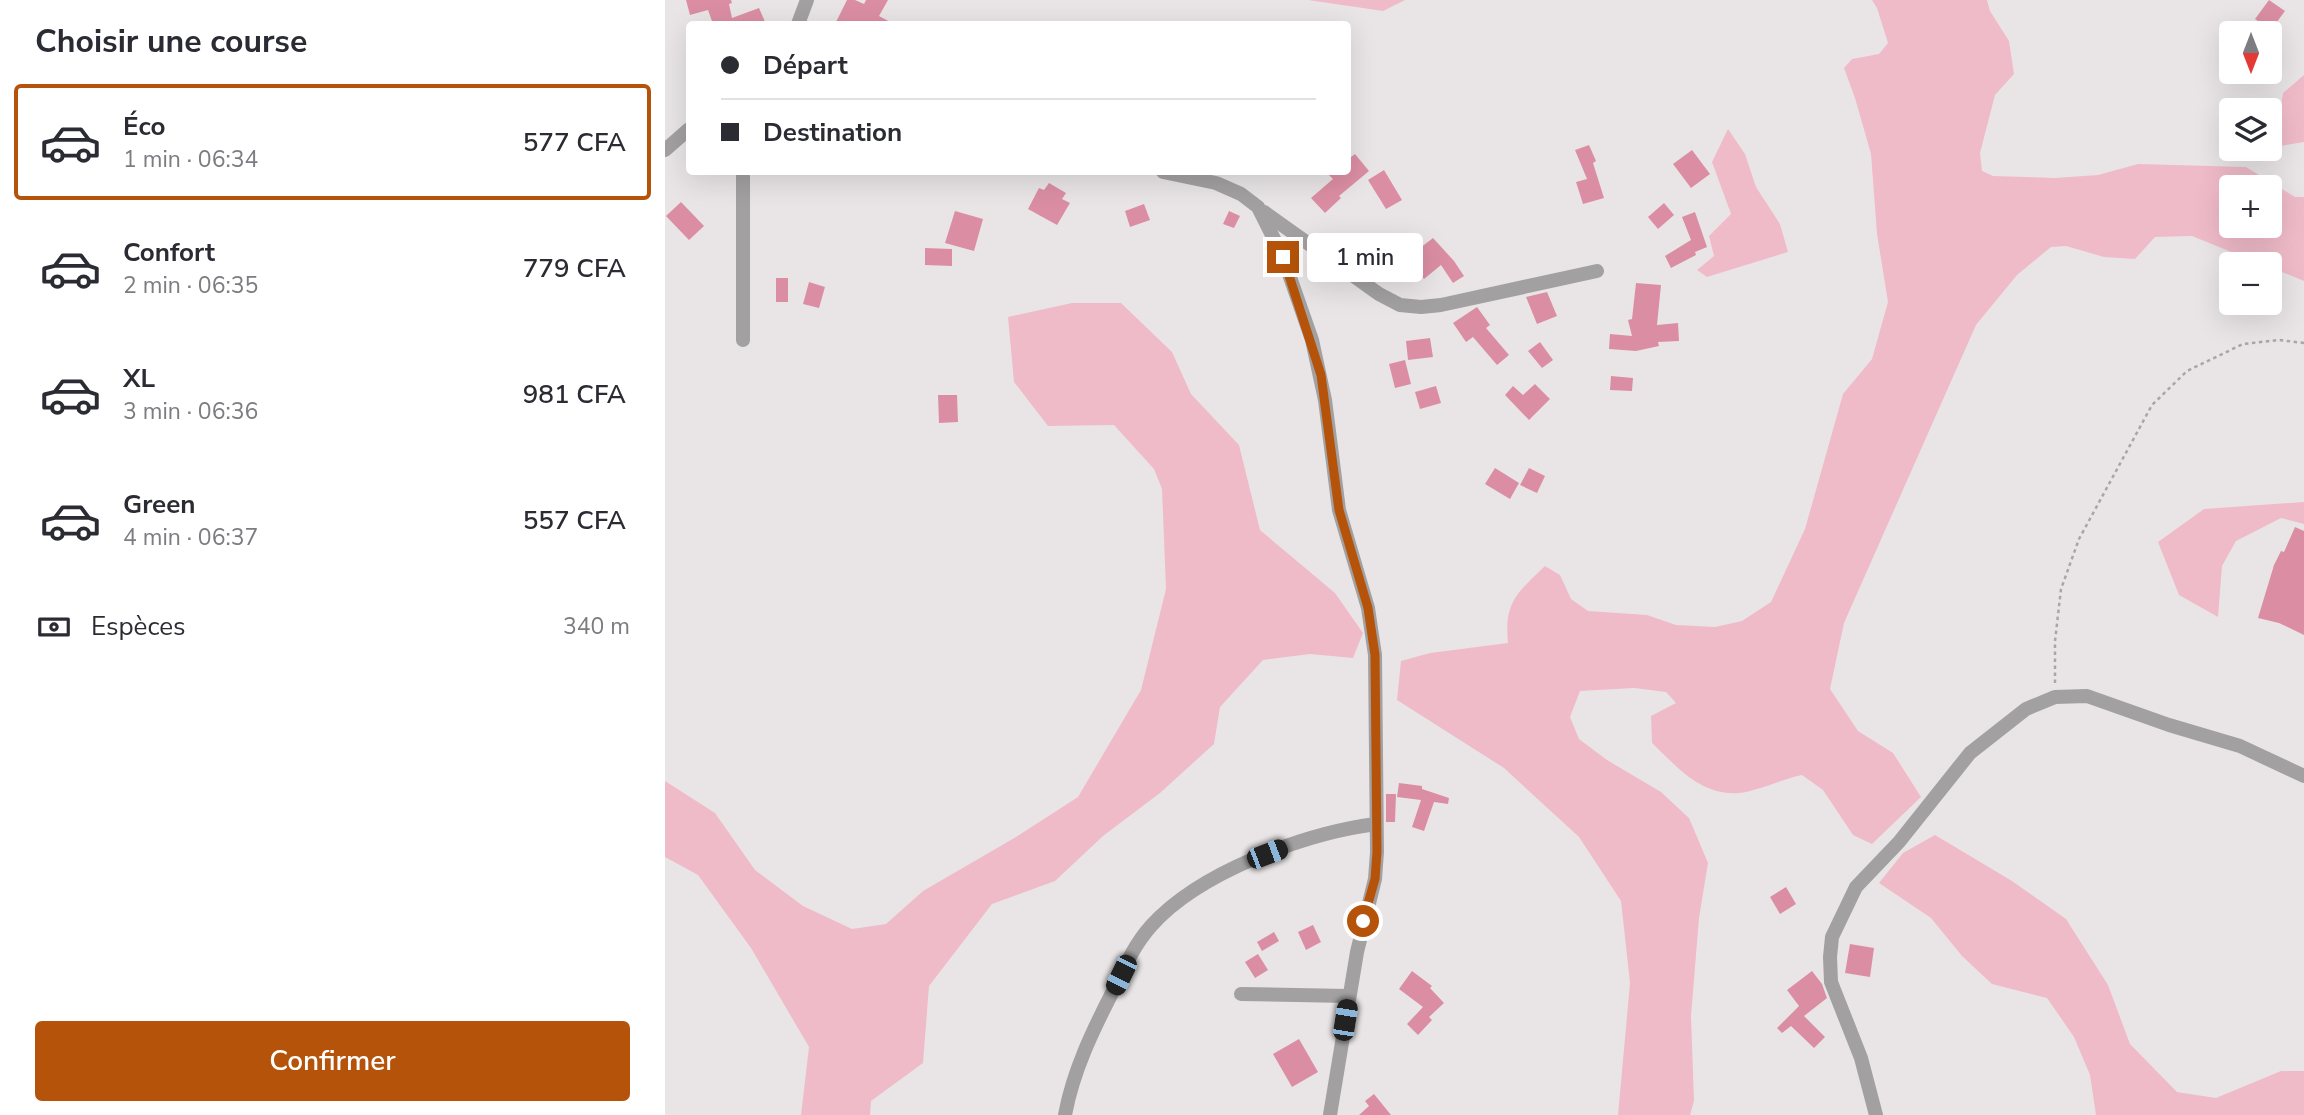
<!DOCTYPE html>
<html lang="fr">
<meta charset="utf-8">
<style>
:root{--surface:#fff;--page:#f2f2f3;--text:#2b2b33;--muted:#7c7c81;--line:#e1e1e2;--accent:#b45309}
body{margin:0;font-family:"Nunito Sans",sans-serif;background:var(--page);color:var(--text);height:100vh;display:flex;flex-direction:column;font-size:26px;white-space:nowrap}
*{box-sizing:border-box;margin:0}
p{font-size:23px;color:var(--muted)}
.icon{flex:none;width:38px;height:38px;fill:none;stroke:currentColor;stroke-width:2;stroke-linecap:round;stroke-linejoin:round}
.map{position:relative;flex:1;overflow:hidden}
.sheet{display:flex;flex-direction:column;background:var(--surface);width:665px}
.sheet>*{flex:none}
.banner{position:absolute;left:21px;top:21px;width:665px;height:154px;border-radius:7px;box-shadow:0 7px 28px #0002;display:grid;align-content:center;height:154px;padding:0 35px;background:var(--surface)}
.needle{width:46px;rotate:180deg}
.controls{position:absolute;left:1554px;top:21px;display:grid;gap:14px}
.controls a{display:grid;place-items:center;width:63px;height:63px;border-radius:7px;background:var(--surface);box-shadow:0 7px 28px #0002;font-size:35px}
.end{position:absolute;width:32px;height:32px;margin:-16px;border:9px solid #b45309;background:#fff;box-shadow:0 0 0 4px #fff}
.from{border-radius:50%}
.bubble{position:absolute;height:49px;border-radius:7px;background:var(--surface);box-shadow:0 7px 28px #0002;font-size:23px;font-weight:600;line-height:49px;text-align:center}
.car{position:absolute;width:21px;height:42px;margin:-21px -10px;border-radius:9px;box-shadow:0 0 5px 2px #0007;background:linear-gradient(#222 24%,#8ab4d8 0 40%,#222 0 76%,#8ab4d8 0 86%,#222 0)}
.banner b{display:flex;align-items:center;gap:24px;height:66px;font-size:26px}
.banner b+b{border-top:2px solid var(--line)}
.banner i{width:18px;height:18px;background:var(--text)}
ul{padding:0;list-style:none}
li{display:flex;align-items:center;gap:21px;height:116px;margin:0 14px 10px;padding:0 21px;border:4px solid transparent;border-radius:7px}
li div{flex:1}
li b{display:block;font-size:26px}
li em{font-style:normal;font-weight:600}
li.current{border-color:var(--accent)}
li>.icon{width:63px;height:63px;stroke-width:1.5}
h2{padding:0 35px;font-size:32px;line-height:84px}
.pay{display:flex;align-items:center;gap:18px;height:77px;padding:0 35px;font-size:26px}
.pay p{margin-inline-start:auto}
.button{display:flex;gap:14px;margin-top:auto;padding:14px 35px}
.button a{flex:1;height:80px;border-radius:7px;background:var(--accent);color:#fff;font-size:28px;font-weight:600;line-height:80px;text-align:center}
main{display:flex;flex:1;min-height:0}
.map>svg:first-child{display:block}
.green{fill:#f0bbc9;fill-rule:evenodd}
.building{fill:#db8ea3}
.lines{fill:none;stroke-linecap:round;stroke-linejoin:round}
.path{stroke:#a9a6a7;stroke-width:2.5;stroke-dasharray:3.5 3.5;stroke-linecap:butt}
.minor{stroke:#a2a0a0;stroke-width:14}
.route{stroke:#b45309;stroke-width:9}
</style>
<main>
<section class="sheet">
<h2>Choisir une course</h2>
<ul>
<li class="current"><svg class="icon" aria-label="car" viewBox="0 0 24 24"><path d="M5 17H2v-5l4-1 3-4h7l3 4 3 1v5h-3M9 17h6M6 11h13"/><circle cx="7" cy="17" r="2"/><circle cx="17" cy="17" r="2"/></svg><div><b>Éco</b><p>1 min · 06:34</p></div><em>577 CFA</em></li>
<li><svg class="icon" aria-label="car" viewBox="0 0 24 24"><path d="M5 17H2v-5l4-1 3-4h7l3 4 3 1v5h-3M9 17h6M6 11h13"/><circle cx="7" cy="17" r="2"/><circle cx="17" cy="17" r="2"/></svg><div><b>Confort</b><p>2 min · 06:35</p></div><em>779 CFA</em></li>
<li><svg class="icon" aria-label="car" viewBox="0 0 24 24"><path d="M5 17H2v-5l4-1 3-4h7l3 4 3 1v5h-3M9 17h6M6 11h13"/><circle cx="7" cy="17" r="2"/><circle cx="17" cy="17" r="2"/></svg><div><b>XL</b><p>3 min · 06:36</p></div><em>981 CFA</em></li>
<li><svg class="icon" aria-label="car" viewBox="0 0 24 24"><path d="M5 17H2v-5l4-1 3-4h7l3 4 3 1v5h-3M9 17h6M6 11h13"/><circle cx="7" cy="17" r="2"/><circle cx="17" cy="17" r="2"/></svg><div><b>Green</b><p>4 min · 06:37</p></div><em>557 CFA</em></li>
</ul>
<div class="pay"><svg class="icon" aria-label="cash" viewBox="0 0 24 24"><path d="M3 7h18v10H3z"/><circle cx="12" cy="12" r="2"/></svg>Espèces<p>340 m</p></div>
<div class="button"><a>Confirmer</a></div>
</section>
<div class="map">
<svg width="1639" height="1115" viewBox="0 0 1639 1115">
<rect width="100%" height="100%" fill="#e9e5e6"/>
<g class="green">
<path d="M643,0H740L718,11Z"/>
<path d="M1207,0H1322L1325,11L1344,41L1349,74L1330,95L1315,153L1317,171L1328,176L1390,178L1433,175L1473,164L1581,167L1630,197H1639V281L1605,267V264H1596L1527,236L1490,237L1470,259L1439,257L1401,246L1386,247L1352,275L1311,325L1179,623L1165,689L1193,731L1228,753L1256,797L1207,844L1188,835L1158,790L1137,775C1118,779 1092,791 1074,793C1036,796 1012,767 987,743L986,716L1011,703L1001,692L969,688L915,691L905,717L914,739L942,760L996,792L1024,818L1043,863L1034,918L1026,1016L1029,1101L1025,1115H953L965,983L956,901L914,837L839,768L732,700L736,661L765,653L843,643C839,602 852,593 880,566L895,575L906,599L923,611L982,615L1011,625L1050,627L1077,621L1106,602L1140,529L1178,394L1207,359L1223,302L1212,234L1206,154L1190,98L1179,68L1187,59L1214,54L1223,43L1212,8ZM1605,187V226H1566V187Z"/>
<path d="M1639,75V142L1610,147L1618,93Z"/>
<path d="M1063,129L1080,154L1091,187L1115,224L1123,252L1042,277L1032,270L1049,256L1044,236L1066,214L1047,162Z"/>
<path d="M407,303H456L507,352L526,394L574,445L595,530L670,593L698,633L688,658L645,654L598,660L555,707L549,744L495,793L438,836L390,881L327,904L264,986L258,1063L206,1101L205,1115H136L144,1047L86,948L33,875L0,857V781L50,813L90,870L138,906L187,929L221,924L258,891L351,837L413,797L476,690L501,589L497,489L489,469L449,425L383,426L349,382L343,317Z"/>
<path d="M1639,502V524L1616,518L1571,541L1557,566L1553,617L1514,595L1493,542L1539,509Z"/>
<path d="M1270,835L1347,881L1401,919L1443,985L1465,1044L1512,1092L1551,1098L1616,1071H1639V1115H1431L1425,1075L1409,1037L1382,998L1327,984L1297,956L1266,918L1214,883L1238,853Z"/>
</g>
<g class="building">
<path d="M21,0H66L67,3L64,4L67,18L94,8L101,24H48L43,10L25,15Z"/>
<path d="M182,0H190L199,4L201,0H223L214,16L229,24H170Z"/>
<path d="M1604,0L1620,11L1606,30L1590,19Z"/>
<path d="M924,145L931,161L928,163L939,198L918,204L911,182L922,179L910,150Z"/>
<path d="M1027,150L1045,174L1026,188L1008,164Z"/>
<path d="M690,154L704,171L674,196L676,198L660,213L646,198L668,179L661,172H682V160Z"/>
<path d="M719,170L737,200L721,209L703,180Z"/>
<path d="M384,183L401,193L397,199L405,203L392,225L363,209L374,188L379,190Z"/>
<path d="M16,202L39,226L24,240L1,216Z"/>
<path d="M999,203L1009,215L993,229L983,217Z"/>
<path d="M479,204L485,220L465,227L460,211Z"/>
<path d="M290,211L318,219L309,251L280,243Z"/>
<path d="M564,211L575,216L569,228L558,224Z"/>
<path d="M1030,212L1042,247L1030,252L1031,255L1006,268L1000,256L1026,240L1017,217Z"/>
<path d="M768,238L789,261L799,276L788,283L776,265L759,279L742,258Z"/>
<path d="M260,248L287,249V266L260,265Z"/>
<rect x="111" y="278" width="12" height="24"/>
<path d="M144,282L160,287L154,308L138,304Z"/>
<path d="M971,283L996,285L992,325L1013,323L1014,341L993,342L994,346L971,351L944,349L945,334L967,336L963,320L967,319Z"/>
<path d="M882,292L892,316L872,324L861,297Z"/>
<path d="M812,307L825,325L821,328L844,355L832,365L808,337L801,342L788,323Z"/>
<path d="M765,338L768,357L743,360L741,341Z"/>
<path d="M875,342L888,360L877,368L863,351Z"/>
<path d="M740,360L746,384L730,388L724,364Z"/>
<path d="M946,376L968,378L967,391L945,390Z"/>
<path d="M870,384L885,399L864,420L840,395L848,386L858,395Z"/>
<path d="M771,386L776,403L755,409L750,392Z"/>
<path d="M273,395H292L293,422L274,423Z"/>
<path d="M830,468L854,483L845,499L820,484Z"/>
<path d="M864,468L880,476L872,493L855,485Z"/>
<path d="M1630,527L1639,531V635L1614,623L1593,618L1609,565L1616,551L1619,552Z"/>
<path d="M734,783L757,786V789L784,798L783,804L769,802L759,831L747,827L756,800L732,797Z"/>
<path d="M721,794H731L730,822H721Z"/>
<path d="M1121,887L1131,904L1115,914L1105,897Z"/>
<path d="M648,925L656,942L641,950L633,932Z"/>
<path d="M609,932L614,941L597,951L592,942Z"/>
<path d="M1185,944L1209,948L1205,977L1180,973Z"/>
<path d="M593,954L603,970L590,978L580,962Z"/>
<path d="M747,971L767,986L765,988L779,1003L764,1017L767,1020L753,1035L742,1024L758,1007L734,989Z"/>
<path d="M1147,971L1157,984L1162,998L1139,1016L1160,1037L1149,1048L1126,1026L1117,1033L1112,1028L1134,1006L1122,990Z"/>
<path d="M634,1039L653,1072L627,1087L608,1054Z"/>
<path d="M709,1094L726,1115H694L704,1106L700,1101Z"/>
</g>
<g class="lines">
<path class="path" d="M1390,683V641L1396,589L1414,539L1487,405L1522,371L1578,344L1614,340L1639,343"/>
<g class="minor">
<path d="M133,24L142,0"/>
<path d="M0,150L24,129"/>
<path d="M78,172V340"/>
<path d="M498,172L551,183L576,194L593,207L618,257L647,340L660,400L674,510L703,608L710,655L712,852L710,879L692,952L665,1115"/>
<path d="M599,212L714,294L735,305L756,307L776,305L932,271"/>
<path d="M576,994L683,996"/>
<path d="M400,1115C408,1071 428,1030 448,991C459,968 469,945 486,926C534,872 641,833 711,824"/>
<path d="M1211,1115L1196,1058L1166,982L1165,957L1167,937L1191,887L1234,842L1305,753L1361,709L1390,697L1422,696L1504,725L1575,746L1639,776"/>
</g>
</g>
<g class="lines">
<path class="route" d="M618,257L656,375L674,510L703,608L710,655L712,852L710,879L698,921"/>
</g>
</svg>
<div class="controls">
<a><svg class="needle" viewBox="-14 -14 28 28"><path d="M0-13l5 13h-10z" fill="#e53935"/><path d="M0 13l5-13h-10z" fill="#7c7c81"/></svg></a>
<a><svg class="icon" aria-label="layers" viewBox="0 0 24 24"><path d="M12 4l9 5-9 5-9-5zM3 14l9 5 9-5"/></svg></a>
<a>+</a>
<a>−</a>
</div>
<i class="end from" style="left:698px;top:921px"></i>
<i class="end" style="left:618px;top:257px"></i>
<div class="bubble" style="left:642px;top:233px;width:116px">1 min</div>
<i class="car" style="left:602px;top:854px;rotate:69deg"></i>
<i class="car" style="left:456px;top:975px;rotate:206deg"></i>
<i class="car" style="left:680px;top:1020px;rotate:9deg"></i>
<div class="banner">
<b><i class="from"></i>Départ</b>
<b><i></i>Destination</b>
</div>
</div>
</main>
